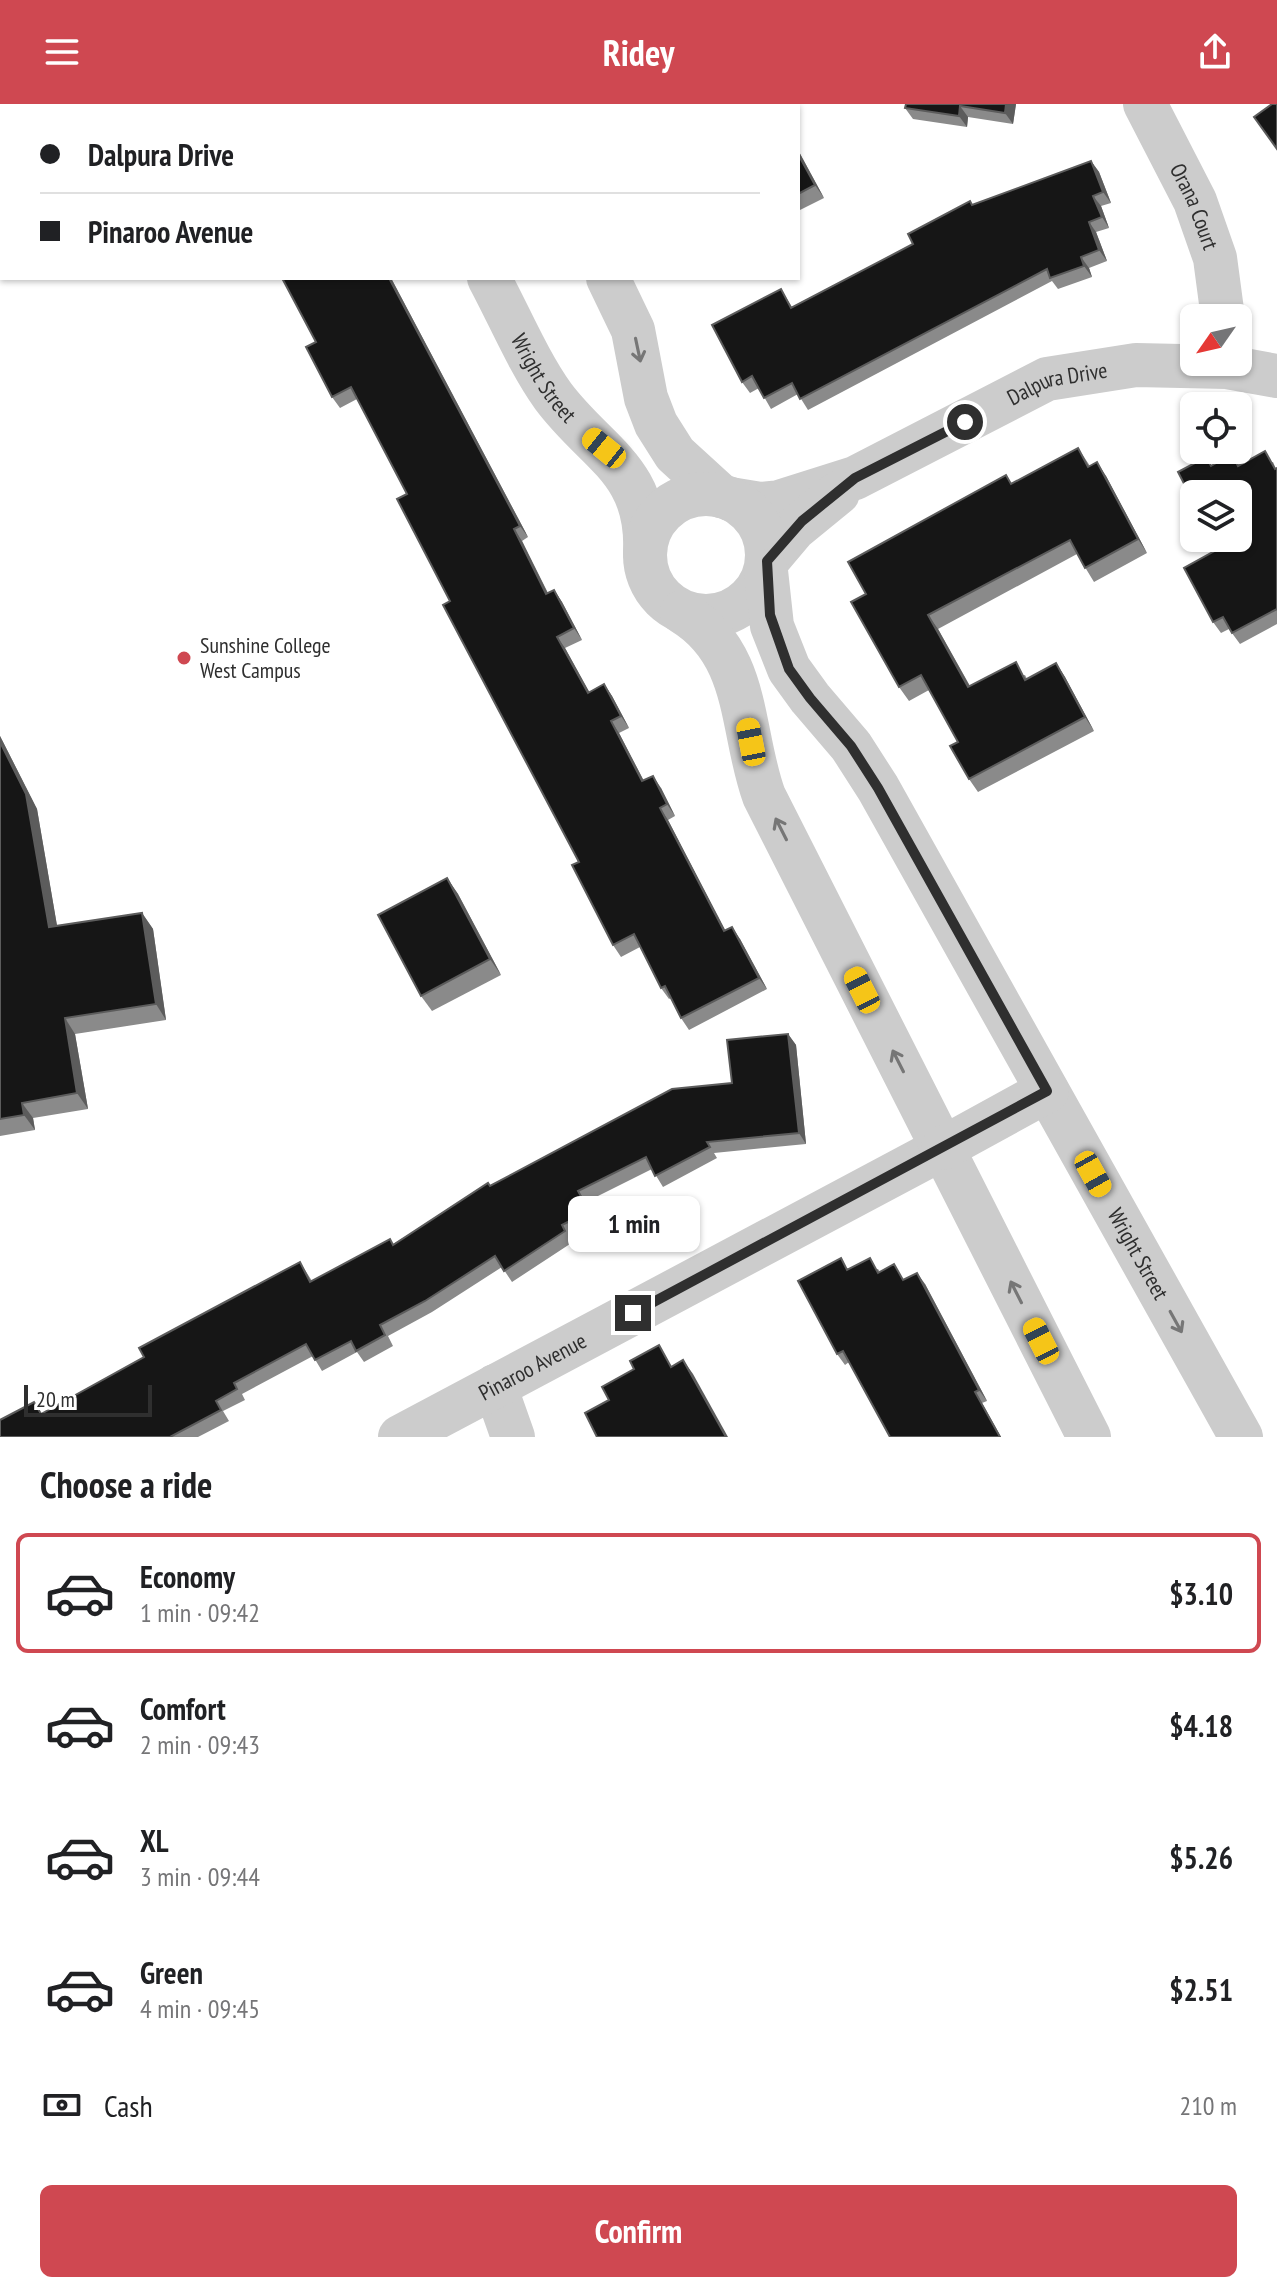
<!DOCTYPE html>
<meta charset="utf-8">
<style>
:root{--surface:#fff;--page:#f6f6f6;--text:#202124;--muted:#757577;--line:#e0e0e0;--accent:#cf4851}
body{margin:0;font-family:"PT Sans Narrow",sans-serif;background:var(--page);color:var(--text);height:100vh;display:flex;flex-direction:column;font-size:30px;white-space:nowrap}
*{box-sizing:border-box;margin:0}
p{font-size:26px;color:var(--muted)}
.icon{flex:none;width:44px;height:44px;fill:none;stroke:currentColor;stroke-width:2;stroke-linecap:round;stroke-linejoin:round}
.map{position:relative;height:1333px;overflow:hidden}
.side{display:flex;flex-direction:column;background:var(--surface);flex:1}
.side>*{flex:none}
.hud{position:absolute;left:0px;top:0px;width:800px;height:176px;box-shadow:0 2px 6px #0004;display:grid;align-content:center;height:176px;padding:0 40px;background:var(--surface)}
.needle{width:52px;rotate:236deg}
.fabs{position:absolute;left:1180px;top:200px;display:grid;gap:16px}
.fabs a{display:grid;place-items:center;width:72px;height:72px;border-radius:12px;background:var(--surface);box-shadow:0 2px 6px #0004;font-size:40px}
.scale{position:absolute;left:24px;bottom:20px;width:128px;box-sizing:border-box;padding-left:8px;border:4px solid #2f2f2f;border-top:0;font-size:22px;line-height:28px;white-space:nowrap;color:#2f2f2f;-webkit-text-stroke:6px #fff;paint-order:stroke}
.end{position:absolute;width:36px;height:36px;margin:-18px;border:10px solid #2f2f2f;background:#fff;box-shadow:0 0 0 4px #fff}
.from{border-radius:50%}
.bubble{position:absolute;height:56px;border-radius:12px;background:var(--surface);box-shadow:0 2px 6px #0004;font-size:26px;font-weight:700;line-height:56px;text-align:center}
.car{position:absolute;width:24px;height:48px;margin:-24px -12px;border-radius:10px;box-shadow:0 0 6px 2px #0007;background:linear-gradient(#f5c518 24%,#345 0 40%,#f5c518 0 76%,#345 0 86%,#f5c518 0)}
.hud b{display:flex;align-items:center;gap:28px;height:76px;font-size:30px}
.hud b+b{border-top:2px solid var(--line)}
.hud i{width:20px;height:20px;background:var(--text)}
ul{padding:0;list-style:none}
li{display:flex;align-items:center;gap:24px;height:120px;margin:0 16px 12px;padding:0 24px;border:4px solid transparent;border-radius:12px}
li div{flex:1}
li b{display:block;font-size:30px}
li em{font-style:normal;font-weight:700}
li.active{border-color:var(--accent)}
li>.icon{width:72px;height:72px;stroke-width:1.5}
h2{padding:0 40px;font-size:36px;line-height:96px}
.pay{display:flex;align-items:center;gap:20px;height:88px;padding:0 40px;font-size:30px}
.pay p{margin-inline-start:auto}
.cta{display:flex;gap:16px;margin-top:auto;padding:16px 40px}
.cta a{flex:1;height:92px;border-radius:12px;background:var(--accent);color:#fff;font-size:32px;font-weight:700;line-height:92px;text-align:center}
header{display:flex;justify-content:space-between;align-items:center;height:104px;padding:0 40px;background:var(--accent);color:#fff;font-size:36px;font-weight:700}
.map>svg:first-child{display:block}
.lines{fill:none;stroke-linecap:round;stroke-linejoin:round}
.minor{stroke:#ccc;stroke-width:44}
.tertiary{stroke:#ccc;stroke-width:44}
.wall{fill:#8a8a8a}
.shaded-wall{fill:#5c5c5c}
.building{fill:#161616;stroke:#5c5c5c;stroke-width:2}
.oneway{stroke:#767676}
.route{stroke:#2f2f2f;stroke-width:10}
.poi-dot{fill:#cf4851;stroke:#fff;stroke-width:3}
.labels{text-anchor:middle;dominant-baseline:central;stroke-width:8;stroke-linejoin:round;paint-order:stroke}
.street-label{font-size:22px;fill:#2f2f2f;stroke:#fff}
.poi-label{font-size:22px;fill:#2f2f2f;stroke:#fff;text-anchor:start}
</style>
<header><svg class="icon" aria-label="menu" viewBox="0 0 24 24"><path d="M4 6h16M4 12h16M4 18h16"/></svg>Ridey<svg class="icon" aria-label="share" viewBox="0 0 24 24"><path d="M12 15V3M7 8l5-5 5 5M5 13v7h14v-7"/></svg></header>
<div class="map">
<svg width="1277" height="1333" viewBox="0 0 1277 1333">
<rect width="100%" height="100%" fill="#fff"/>
<g class="lines">
<g class="minor">
<path id="s1" d="M1145,0L1195,97L1215,154L1223,214"/>
<path id="s2" d="M730,395L761,400L779,398L855,374L1047,275L1136,261L1227,263L1277,272"/>
<path d="M767,457L794,425L838,389"/>
<path d="M495,1282L513,1333"/>
<path id="s3" d="M400,1333L943,1044"/>
</g>
<g class="tertiary">
<path d="M396,0L397,2"/>
<path d="M516,0L517,2"/>
<path id="s4" d="M489,174C509,211 529,259 553,292C596,350 649,365 645,449"/>
<path d="M608,174L633,226L646,294L656,320L675,350L721,392"/>
<circle cx="706" cy="451" r="61"/>
<path id="s5" d="M766,467L772,522L789,565L810,594L851,642L878,684L1241,1333"/>
<path d="M682,508C751,550 740,626 764,692L1089,1333"/>
<path d="M943,1044L1047,987"/>
</g>
</g>
<g class="wall">
<path d="M1016,0L1013,20L968,13L967,23L913,15L905,4Z"/>
<path d="M798,46L824,94L798,107Z"/>
<path d="M1091,57L1099,68L1111,99L1101,102L1109,124L1096,128L1107,157L1089,164L1092,173L1058,185L1052,177L808,306L798,290L771,305L759,284L750,289L742,278L781,185L792,203L913,140Z"/>
<path d="M282,174H391L528,433L522,437L548,489L554,486L562,498L582,536L565,544L589,588L604,580L612,592L629,624L619,629L644,677L661,684L675,712L668,716L725,827L740,835L767,885L689,926L681,914L671,894L669,895L661,884L640,843L621,853L613,841L579,758L450,497L407,390L357,295L340,304L332,293L316,238Z"/>
<path d="M1078,344L1090,362L1106,372L1147,449L1094,478L1077,450L938,525L970,582L1025,571L1027,575L1056,559L1065,573L1094,627L978,688L969,675L958,638L929,586L909,597L899,583L866,490L1012,379Z"/>
<path d="M1273,358L1276,365L1277,364V520L1240,540L1229,525L1221,529L1213,518L1218,445L1212,361Z"/>
<path d="M0,632L37,705L57,822L142,809L153,825L166,916L75,930L88,1005L33,1014L35,1026L0,1032Z"/>
<path d="M447,774L458,790L501,871L432,907L421,892Z"/>
<path d="M788,930L796,941L806,1040L714,1049L717,1054L663,1083L652,1065L586,1098L597,1118L570,1132L573,1138L512,1178L502,1163L432,1208L388,1232L393,1242L364,1258L357,1248L322,1267L313,1252L242,1290L245,1296L223,1307L229,1317L198,1333H0L144,1253L300,1158L312,1177L390,1135L393,1140L490,1082L732,979Z"/>
<path d="M878,1165L880,1168L904,1176L925,1180L987,1297L982,1299L849,1258L845,1261L837,1250L848,1166Z"/>
</g>
<g class="shaded-wall">
<path d="M1006,0H1016L1013,20L1005,9Z"/>
<path d="M960,2L968,13L967,23L959,12Z"/>
<path d="M798,46L824,94L815,81L798,50Z"/>
<path d="M1091,57L1099,68L1111,99L1103,88Z"/>
<path d="M1093,92L1101,102L1109,124L1102,113Z"/>
<path d="M1089,118L1096,128L1107,157L1099,146Z"/>
<path d="M1081,153L1089,164L1092,173L1084,162Z"/>
<path d="M389,174H391L528,433L520,422Z"/>
<path d="M1097,358L1106,372L1147,449L1138,435Z"/>
<path d="M514,425L522,437L554,502L546,490Z"/>
<path d="M554,486L562,498L582,536L574,524Z"/>
<path d="M928,511L938,525L978,597L968,583Z"/>
<path d="M557,533L565,544L596,600L588,589Z"/>
<path d="M1056,559L1065,573L1094,627L1085,613Z"/>
<path d="M604,580L612,592L629,624L621,612Z"/>
<path d="M611,617L619,629L650,689L642,677Z"/>
<path d="M0,632L37,705L60,839L49,823L0,638Z"/>
<path d="M653,672L661,684L675,712L667,700Z"/>
<path d="M660,704L668,716L732,839L724,827Z"/>
<path d="M447,774L458,790L501,871L490,855Z"/>
<path d="M142,809L153,825L166,916L156,900Z"/>
<path d="M732,823L740,835L767,885L759,874Z"/>
<path d="M65,914L75,930L88,1005L77,989Z"/>
<path d="M788,930L796,941L806,1040L799,1029Z"/>
<path d="M22,999L33,1014L35,1026L24,1011Z"/>
<path d="M578,1087L586,1098L597,1118L589,1107Z"/>
<path d="M917,1169L925,1180L987,1297L979,1286Z"/>
<path d="M683,1256L693,1270L728,1333H726Z"/>
<path d="M975,1288L982,1299L1001,1333H1000Z"/>
</g>
<g class="building">
<path d="M190,0H288L289,2H191Z"/>
<path d="M629,0H780L776,2H631Z"/>
<path d="M906,0H1006L1005,9L960,2L959,12L905,4Z"/>
<path d="M1272,0H1277V45L1254,13Z"/>
<path d="M798,50L815,81L798,90Z"/>
<path d="M1091,57L1103,88L1093,92L1102,113L1089,118L1099,146L1081,153L1084,162L1050,174L1047,165L800,295L792,279L764,294L752,272L742,278L712,221L781,185L791,204L913,140L908,130L970,97L972,101Z"/>
<path d="M282,174H389L520,422L514,425L546,490L554,486L574,524L557,533L588,589L604,580L621,612L611,617L642,677L653,672L667,700L660,704L724,827L732,823L759,874L681,914L665,882L661,884L634,830L613,841L572,761L579,758L443,501L450,497L397,395L407,390L351,283L332,293L306,243L316,238Z"/>
<path d="M1078,344L1088,363L1097,358L1138,435L1085,464L1070,436L928,511L968,583L1016,558L1025,576L1056,559L1085,613L969,675L950,642L958,638L921,571L899,583L851,498L866,490L848,458L1006,371L1011,380Z"/>
<path d="M1265,347L1275,365L1277,364V505L1232,529L1223,513L1213,518L1184,464L1218,445L1213,434H1238V390H1194V399L1178,368L1206,353L1211,362L1232,350L1238,362Z"/>
<path d="M0,638L26,690L49,823L142,809L156,900L65,914L77,989L22,999L24,1011L0,1015Z"/>
<path d="M447,774L490,855L421,892L378,811Z"/>
<path d="M788,930L799,1029L707,1038L710,1043L655,1072L646,1053L578,1087L589,1107L562,1121L565,1127L504,1167L495,1152L425,1197L380,1221L385,1231L356,1247L351,1237L315,1256L306,1240L234,1279L237,1285L216,1297L221,1306L170,1333H0V1316L34,1298L41,1310L144,1253L139,1244L300,1158L310,1178L390,1135L393,1141L488,1079L490,1082L672,985L732,979L727,936Z"/>
<path d="M841,1154L847,1166L870,1154L878,1169L894,1160L903,1176L917,1169L979,1286L975,1288L1000,1333H890L843,1247L837,1250L798,1177Z"/>
<path d="M659,1241L671,1263L683,1256L726,1333H597L585,1309L609,1296L602,1283L634,1265L630,1257Z"/>
</g>
<defs><path id="oneway-shaft" d="M-6 0H5M1.5-3L5.5 0L1.5 3" fill="none" stroke-width="1.6" stroke-linecap="round" stroke-linejoin="round" transform="scale(2)"/></defs>
<g class="oneway">
<use href="#oneway-shaft" transform="translate(638 246) rotate(78)"/>
<use href="#oneway-shaft" transform="translate(781 725) rotate(-117)"/>
<use href="#oneway-shaft" transform="translate(898 957) rotate(-117)"/>
<use href="#oneway-shaft" transform="translate(1016 1188) rotate(-117)"/>
<use href="#oneway-shaft" transform="translate(1176 1218) rotate(61)"/>
</g>
<g class="lines">
<path class="route" d="M633,1209L1047,987L878,684L851,642L810,594L789,565L770,511L767,457L802,417L855,374L965,318"/>
</g>
<circle class="poi-dot" cx="184" cy="554" r="8"/>
<g class="labels">
<g class="street-label">
<text stroke="none"><textPath href="#s1" startOffset="114">Orana Court</textPath></text>
<text stroke="none"><textPath href="#s4" startOffset="114">Wright Street</textPath></text>
<text stroke="none"><textPath href="#s2" startOffset="354">Dalpura Drive</textPath></text>
<text stroke="none"><textPath href="#s5" startOffset="784">Wright Street</textPath></text>
<text stroke="none"><textPath href="#s3" startOffset="150">Pinaroo Avenue</textPath></text>
</g>
<g class="poi-label">
<text x="200" y="541">Sunshine College<tspan x="200" dy="25">West Campus</tspan></text>
</g>
</g>
</svg>
<div class="fabs">
<a><svg class="needle" viewBox="-14 -14 28 28"><path d="M0-13l5 13h-10z" fill="#e53935"/><path d="M0 13l5-13h-10z" fill="#757577"/></svg></a>
<a><svg class="icon" aria-label="locate" viewBox="0 0 24 24"><circle cx="12" cy="12" r="6"/><path d="M12 2v4M12 18v4M2 12h4M18 12h4"/></svg></a>
<a><svg class="icon" aria-label="layers" viewBox="0 0 24 24"><path d="M12 4l9 5-9 5-9-5zM3 14l9 5 9-5"/></svg></a>
</div>
<div class="scale">20 m</div>
<i class="end from" style="left:965px;top:318px"></i>
<i class="end" style="left:633px;top:1209px"></i>
<div class="bubble" style="left:568px;top:1092px;width:132px">1 min</div>
<i class="car" style="left:604px;top:344px;rotate:309deg"></i>
<i class="car" style="left:751px;top:638px;rotate:349deg"></i>
<i class="car" style="left:862px;top:886px;rotate:333deg"></i>
<i class="car" style="left:1093px;top:1070px;rotate:151deg"></i>
<i class="car" style="left:1041px;top:1237px;rotate:333deg"></i>
<div class="hud">
<b><i class="from"></i>Dalpura Drive</b>
<b><i></i>Pinaroo Avenue</b>
</div>
</div>
<section class="side">
<h2>Choose a ride</h2>
<ul>
<li class="active"><svg class="icon" aria-label="car" viewBox="0 0 24 24"><path d="M5 17H2v-5l4-1 3-4h7l3 4 3 1v5h-3M9 17h6M6 11h13"/><circle cx="7" cy="17" r="2"/><circle cx="17" cy="17" r="2"/></svg><div><b>Economy</b><p>1 min · 09:42</p></div><em>$3.10</em></li>
<li><svg class="icon" aria-label="car" viewBox="0 0 24 24"><path d="M5 17H2v-5l4-1 3-4h7l3 4 3 1v5h-3M9 17h6M6 11h13"/><circle cx="7" cy="17" r="2"/><circle cx="17" cy="17" r="2"/></svg><div><b>Comfort</b><p>2 min · 09:43</p></div><em>$4.18</em></li>
<li><svg class="icon" aria-label="car" viewBox="0 0 24 24"><path d="M5 17H2v-5l4-1 3-4h7l3 4 3 1v5h-3M9 17h6M6 11h13"/><circle cx="7" cy="17" r="2"/><circle cx="17" cy="17" r="2"/></svg><div><b>XL</b><p>3 min · 09:44</p></div><em>$5.26</em></li>
<li><svg class="icon" aria-label="car" viewBox="0 0 24 24"><path d="M5 17H2v-5l4-1 3-4h7l3 4 3 1v5h-3M9 17h6M6 11h13"/><circle cx="7" cy="17" r="2"/><circle cx="17" cy="17" r="2"/></svg><div><b>Green</b><p>4 min · 09:45</p></div><em>$2.51</em></li>
</ul>
<div class="pay"><svg class="icon" aria-label="cash" viewBox="0 0 24 24"><path d="M3 7h18v10H3z"/><circle cx="12" cy="12" r="2"/></svg>Cash<p>210 m</p></div>
<div class="cta"><a>Confirm</a></div>
</section>
